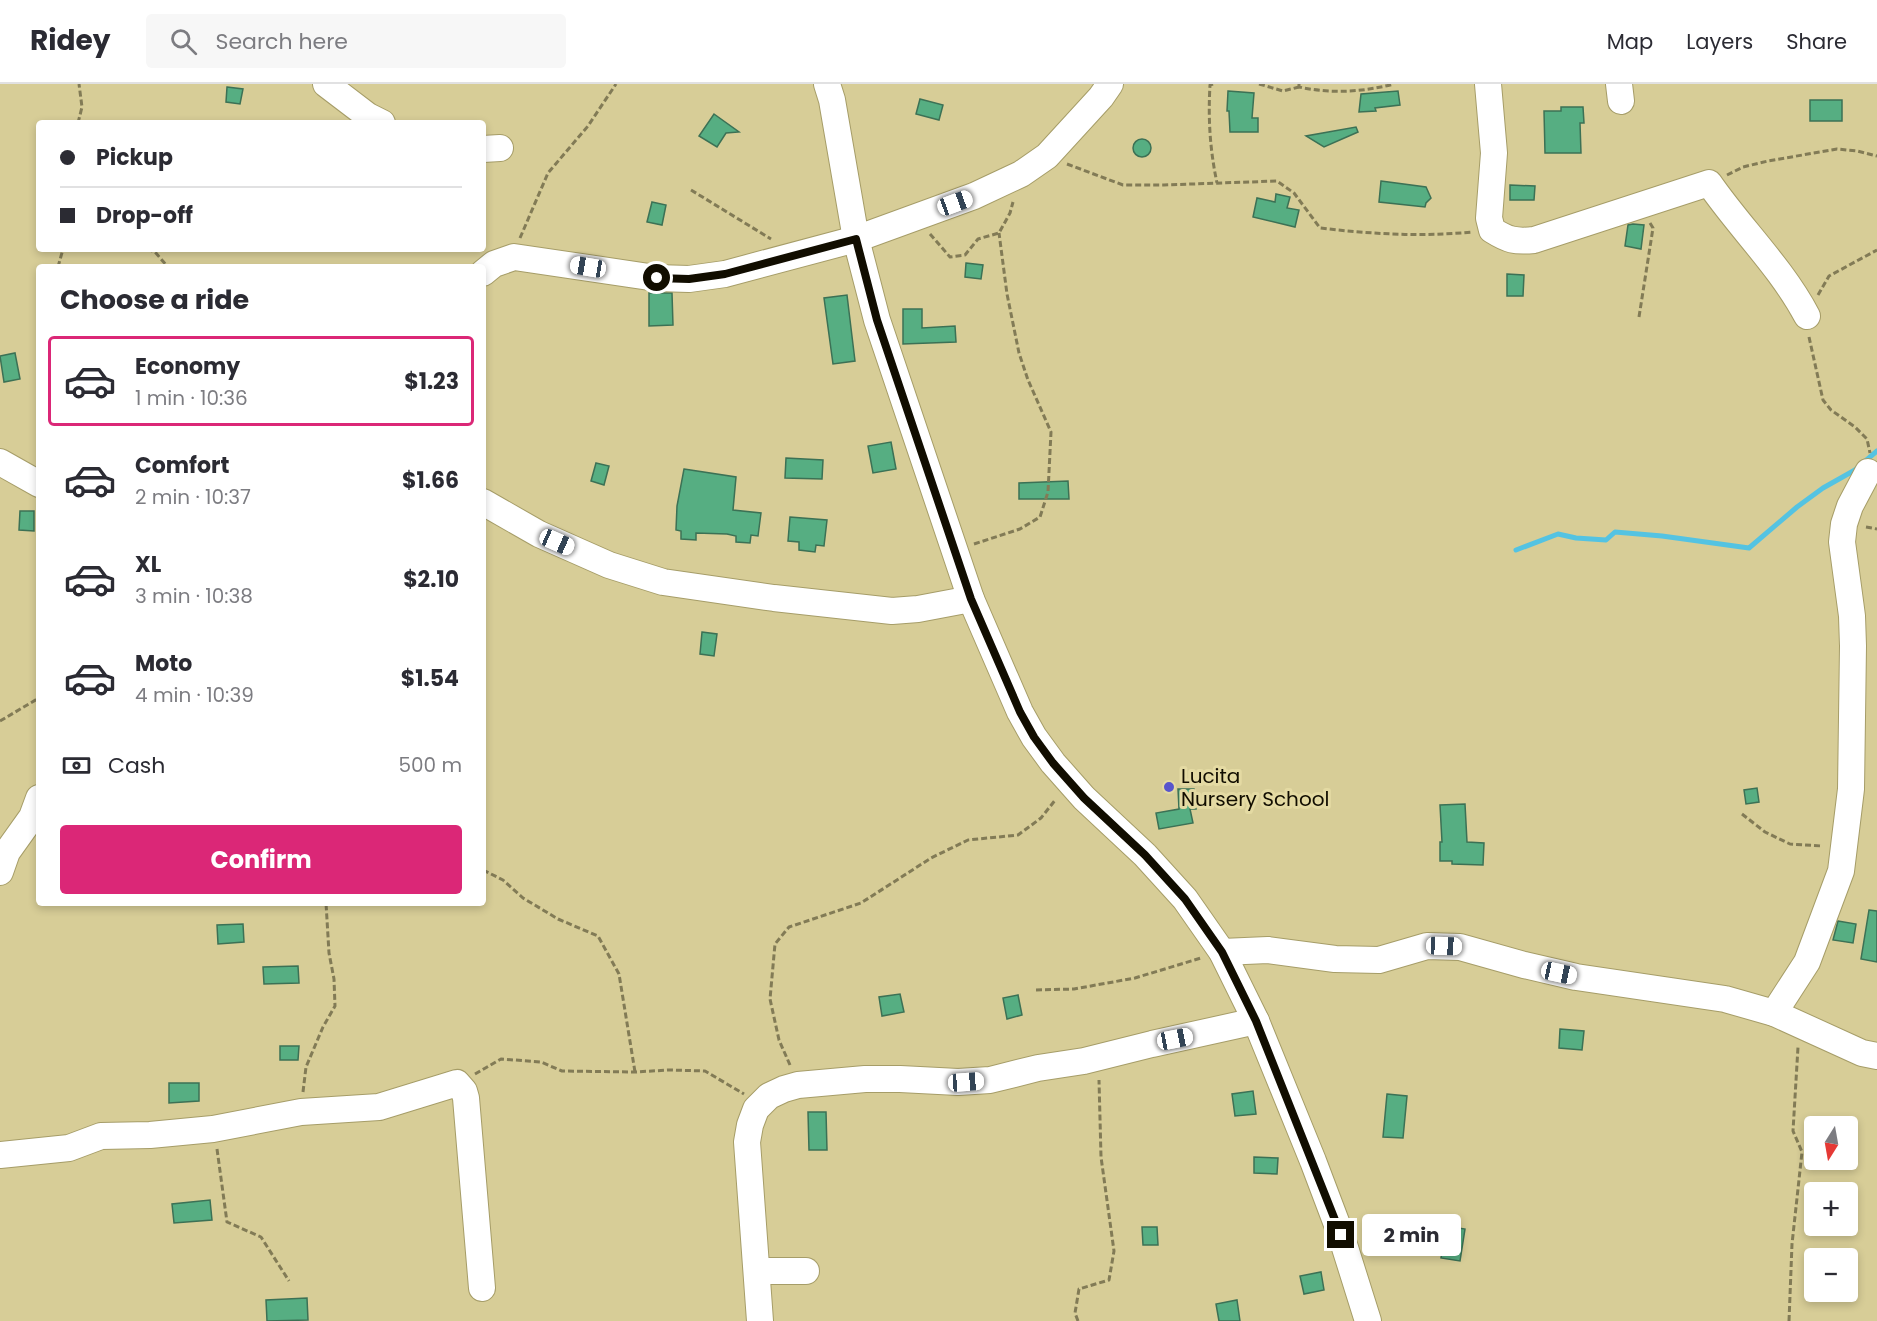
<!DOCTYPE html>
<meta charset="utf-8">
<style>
:root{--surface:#fff;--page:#f7f7f7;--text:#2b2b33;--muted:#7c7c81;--line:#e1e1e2;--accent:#db2777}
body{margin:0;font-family:Poppins,sans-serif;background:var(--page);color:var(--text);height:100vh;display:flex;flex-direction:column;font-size:22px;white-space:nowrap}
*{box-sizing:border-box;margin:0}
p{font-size:20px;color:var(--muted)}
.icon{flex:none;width:33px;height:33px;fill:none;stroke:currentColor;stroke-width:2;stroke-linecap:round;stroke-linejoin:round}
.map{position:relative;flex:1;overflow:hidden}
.side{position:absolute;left:36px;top:180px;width:450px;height:642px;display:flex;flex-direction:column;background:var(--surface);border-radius:6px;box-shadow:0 3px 9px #0003}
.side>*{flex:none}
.guide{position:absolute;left:36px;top:36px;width:450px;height:132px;border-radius:6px;box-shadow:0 3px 9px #0003;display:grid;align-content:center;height:132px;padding:0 24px;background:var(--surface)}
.needle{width:39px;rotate:191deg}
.tools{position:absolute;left:1804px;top:1032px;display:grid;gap:12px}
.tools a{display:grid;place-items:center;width:54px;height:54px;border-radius:6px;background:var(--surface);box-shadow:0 3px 9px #0003;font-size:30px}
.end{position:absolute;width:27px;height:27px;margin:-14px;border:8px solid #110d00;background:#fff;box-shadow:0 0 0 3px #fff}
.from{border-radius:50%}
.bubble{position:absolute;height:42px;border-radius:6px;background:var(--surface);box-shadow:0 3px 9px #0003;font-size:20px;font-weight:700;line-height:42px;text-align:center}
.car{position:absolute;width:18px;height:36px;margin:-18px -9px;border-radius:8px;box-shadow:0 0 4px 2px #0007;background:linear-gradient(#fff 24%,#345 0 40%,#fff 0 76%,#345 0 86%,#fff 0)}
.guide b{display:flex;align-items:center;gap:21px;height:57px;font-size:22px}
.guide b+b{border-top:2px solid var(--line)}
.guide i{width:15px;height:15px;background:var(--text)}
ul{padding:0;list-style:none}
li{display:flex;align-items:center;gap:18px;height:90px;margin:0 12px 9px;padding:0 12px;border:3px solid transparent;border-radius:6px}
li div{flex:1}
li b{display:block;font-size:22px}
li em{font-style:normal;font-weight:700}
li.on{border-color:var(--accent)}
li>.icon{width:54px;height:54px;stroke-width:1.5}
h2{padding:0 24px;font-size:27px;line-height:72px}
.pay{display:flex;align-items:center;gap:15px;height:66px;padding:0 24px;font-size:22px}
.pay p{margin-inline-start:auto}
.primary-button{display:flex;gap:12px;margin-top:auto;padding:12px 24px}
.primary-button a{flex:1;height:69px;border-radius:6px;background:var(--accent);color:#fff;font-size:24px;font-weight:700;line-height:69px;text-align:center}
header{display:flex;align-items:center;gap:36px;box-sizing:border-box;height:84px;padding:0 30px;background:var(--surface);border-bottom:2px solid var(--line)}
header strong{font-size:28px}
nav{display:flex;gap:33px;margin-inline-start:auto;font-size:21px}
.search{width:420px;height:54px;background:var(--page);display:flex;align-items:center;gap:15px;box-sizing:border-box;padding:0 21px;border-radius:6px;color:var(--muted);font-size:22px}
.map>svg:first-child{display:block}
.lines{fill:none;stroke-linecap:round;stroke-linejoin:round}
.stream{stroke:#54c3e2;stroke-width:5}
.building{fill:#56ae82;stroke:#3c7155;stroke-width:1.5}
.minor-casing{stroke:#a69d68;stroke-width:28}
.path{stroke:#827b56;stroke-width:3;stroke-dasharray:6 3;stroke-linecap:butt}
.minor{stroke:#fff;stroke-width:26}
.route{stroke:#110d00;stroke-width:8}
.poi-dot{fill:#5855cc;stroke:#e4daa3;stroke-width:2}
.labels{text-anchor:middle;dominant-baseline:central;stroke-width:6;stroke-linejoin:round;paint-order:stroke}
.poi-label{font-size:20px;fill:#110d00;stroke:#e4daa3;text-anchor:start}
</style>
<header>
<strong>Ridey</strong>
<div class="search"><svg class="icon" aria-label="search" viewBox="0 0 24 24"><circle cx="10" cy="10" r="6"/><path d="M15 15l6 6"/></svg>Search here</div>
<nav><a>Map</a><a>Layers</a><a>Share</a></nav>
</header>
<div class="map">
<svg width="1877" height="1237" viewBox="0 0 1877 1237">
<rect width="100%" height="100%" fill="#d7cd97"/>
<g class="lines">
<path class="stream" d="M1516,466L1558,450L1576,454L1606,456L1615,448L1662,452L1749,464L1797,423L1823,404L1855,386L1877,367"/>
</g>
<g class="building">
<path d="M227,3L243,5L240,20L226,18Z"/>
<path d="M1228,7L1254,9L1252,34H1258V48H1230L1229,27H1227Z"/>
<path d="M1398,7L1400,21L1375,24L1376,27L1359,28L1361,10Z"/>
<path d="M920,15L943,21L939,36L916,30Z"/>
<rect x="1810" y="16" width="32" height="21"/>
<path d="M1561,23H1583L1584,39H1580L1581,69H1545L1544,27H1561Z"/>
<path d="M714,30L739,48L726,49L717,63L699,52Z"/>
<path d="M1356,43L1358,48L1324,63L1306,52Z"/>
<circle cx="1142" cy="64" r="9"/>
<path d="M1381,97L1426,103L1431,114L1426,119L1425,123L1379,118Z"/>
<path d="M1510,101L1535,102L1534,116H1510Z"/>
<path d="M1276,110L1290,113L1287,124L1299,126L1295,143L1253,133L1257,114L1275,118Z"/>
<path d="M652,118L666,121L662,141L647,138Z"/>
<path d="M1633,140L1644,141L1641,165L1625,162L1628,141Z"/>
<path d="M966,179L983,181L981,195L965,193Z"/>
<path d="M1507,190L1524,191L1523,212H1507Z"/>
<path d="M649,209H672L673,241L649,242Z"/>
<path d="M847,211L855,277L833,280L824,214Z"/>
<path d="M903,225H922V244L955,242L956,258L903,260Z"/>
<path d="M15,269L20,295L4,298L0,272Z"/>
<path d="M891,358L896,385L873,389L868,362Z"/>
<path d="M786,374L823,376L822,395L785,394Z"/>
<path d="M596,379L609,382L604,401L591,397Z"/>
<path d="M684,385L736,393L733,426L761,429L758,452L751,451L750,459L736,458V452L727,450L696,449V456L681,455V447L676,446L677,422Z"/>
<path d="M1068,397L1069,415H1019V399Z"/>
<path d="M20,427H34V447L19,446Z"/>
<path d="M790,433L827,436L824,462L816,461L815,468L799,466V458L788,457Z"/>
<path d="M702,548L717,550L714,572L700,570Z"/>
<path d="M1757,704L1759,718L1746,720L1744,706Z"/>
<path d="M1178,705H1194L1196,725H1190L1193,739L1159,745L1156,729L1179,725Z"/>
<path d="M1465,720L1467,758L1484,759L1483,781L1452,780V777H1440V758H1442L1440,721Z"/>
<path d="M1869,826L1877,827V878L1861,875Z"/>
<path d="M1838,837L1856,840L1853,859L1833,856Z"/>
<path d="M243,840L244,858L218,860L217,841Z"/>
<path d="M298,882L299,899L264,900L263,883Z"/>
<path d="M900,910L904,928L882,932L879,913Z"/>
<path d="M1018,911L1022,931L1007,935L1003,914Z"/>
<path d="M1560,945L1584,947L1582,966L1559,964Z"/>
<path d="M280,962H299L298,976H280Z"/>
<path d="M169,999H199V1017L169,1019Z"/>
<path d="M1253,1007L1256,1030L1235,1032L1232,1010Z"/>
<path d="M1387,1010L1407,1012L1403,1054L1383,1053Z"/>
<path d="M808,1028H826L827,1066H809Z"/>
<path d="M1254,1073L1278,1074L1277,1090L1254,1089Z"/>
<path d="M210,1116L212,1136L174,1139L172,1120Z"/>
<path d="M1447,1142L1465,1145L1460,1177L1441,1174Z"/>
<path d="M1142,1143H1157L1158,1161H1143Z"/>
<path d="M1321,1188L1324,1206L1304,1210L1300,1192Z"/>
<path d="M307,1214L308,1236L267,1237L266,1216Z"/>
<path d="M1237,1216L1240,1237H1219L1216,1220Z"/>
</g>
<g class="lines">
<g class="minor-casing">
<g id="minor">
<path d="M326,0L368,32L382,39"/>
<path d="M827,0L832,16L856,155L877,236L971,515L1020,628L1034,653L1053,679L1084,714L1145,771L1185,815L1222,868L1256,937L1313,1077L1341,1151L1368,1237"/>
<path d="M1488,0L1494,69L1489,134L1492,146C1508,156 1515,158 1534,156L1709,99C1740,144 1781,183 1807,232"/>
<path d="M1619,0L1621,17"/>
<path d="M483,65L500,64"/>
<path d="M483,189L494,180L514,173L656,194L689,195L725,190L856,155L974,112L1021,90L1047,72L1101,13L1110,0"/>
<path d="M0,378L39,400"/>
<path d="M483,418L539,450L609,481L663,498L774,514L892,527L918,525L971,515"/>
<path d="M0,788L7,768L32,733L39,714"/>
<path d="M1222,868L1268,866L1335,875L1379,876L1427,862L1460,863L1524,881L1576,893L1725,915L1774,929L1862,969L1877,972"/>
<path d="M1774,929L1807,878L1841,787L1851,705L1853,562L1852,532L1842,458L1844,440L1850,422L1868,388"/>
<path d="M0,1071L69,1064L101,1052L150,1051L213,1045L301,1028L379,1023L457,999L464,1007L466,1014L482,1204"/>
<path d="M758,1187H806"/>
<path d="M760,1237L747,1058L750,1041L756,1025L769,1012L784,1005L798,1001L865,995H900L958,998L990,996L1038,984L1084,977L1152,960L1256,937"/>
</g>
</g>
<g class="path">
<path d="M1213,0L1210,1C1208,35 1210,66 1217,99"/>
<path d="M1259,0L1283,7L1299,3"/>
<path d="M1299,0V3C1331,10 1363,8 1394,0"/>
<path d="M78,39L82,23L79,0"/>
<path d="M1067,80L1123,101H1164L1277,97L1294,109L1320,144C1371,150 1421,153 1472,148"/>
<path d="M1727,91L1743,83L1768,77L1837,65L1857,67L1877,72"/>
<path d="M691,106L771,155"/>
<path d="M930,150L950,173L965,171L978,155L999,149L1010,129L1013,118"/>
<path d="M520,154L548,89L588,42L616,0"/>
<path d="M147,165L155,168L168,183"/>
<path d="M58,183L63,165"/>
<path d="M1818,211L1829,192L1877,166"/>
<path d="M1639,233L1653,144L1650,139"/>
<path d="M1809,253L1823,316L1831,326L1855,343L1867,355L1870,369"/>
<path d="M1866,443L1877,445"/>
<path d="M974,460L1020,445L1040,433L1048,408L1051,348L1028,296L1019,269L1007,210L999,149"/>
<path d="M0,637L39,614"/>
<path d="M1742,730L1765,748L1790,760L1822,762"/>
<path d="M483,786L503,796L523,814L558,835L598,852L619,890L635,988"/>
<path d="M1036,906L1074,905L1135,894L1201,874"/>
<path d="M790,981L779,956L770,915L775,860L789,843L861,819L931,774L968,756L1018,751L1041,734L1056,715"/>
<path d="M475,990L501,975L541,978L562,987L635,988L669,986L705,987L744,1010"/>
<path d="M303,1008L306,983L323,943L335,922L334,895L329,869L326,819"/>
<path d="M217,1065L227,1138L261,1153L289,1197"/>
<path d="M1078,1237L1075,1229L1079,1205L1109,1196L1114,1167L1101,1073L1099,996"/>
<path d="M1789,1237L1792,1160L1802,1068L1793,1047L1798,963"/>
</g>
<use href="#minor" class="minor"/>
</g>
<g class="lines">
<path class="route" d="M657,194L689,195L725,190L856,155L877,236L971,515L1020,628L1034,653L1053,679L1084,714L1145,771L1185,815L1222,868L1256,937L1341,1151"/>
</g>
<circle class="poi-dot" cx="1169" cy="703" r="6"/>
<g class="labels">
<g class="poi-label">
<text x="1181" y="692">Lucita<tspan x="1181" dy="23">Nursery School</tspan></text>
</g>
</g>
</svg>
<div class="tools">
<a><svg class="needle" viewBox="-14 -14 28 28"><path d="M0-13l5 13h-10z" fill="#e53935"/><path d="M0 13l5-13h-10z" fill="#7c7c81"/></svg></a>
<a>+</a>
<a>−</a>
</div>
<i class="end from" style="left:657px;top:194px"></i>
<i class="end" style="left:1341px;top:1151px"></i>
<div class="bubble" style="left:1362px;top:1130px;width:99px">2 min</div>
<i class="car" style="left:955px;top:119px;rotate:70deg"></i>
<i class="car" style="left:588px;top:183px;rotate:279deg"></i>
<i class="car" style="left:557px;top:458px;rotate:114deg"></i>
<i class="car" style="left:1444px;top:862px;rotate:92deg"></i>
<i class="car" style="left:1559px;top:889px;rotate:102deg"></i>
<i class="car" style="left:1175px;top:955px;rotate:79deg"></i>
<i class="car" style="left:966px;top:998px;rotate:86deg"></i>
<div class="guide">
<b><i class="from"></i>Pickup</b>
<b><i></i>Drop-off</b>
</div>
<section class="side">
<h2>Choose a ride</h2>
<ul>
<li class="on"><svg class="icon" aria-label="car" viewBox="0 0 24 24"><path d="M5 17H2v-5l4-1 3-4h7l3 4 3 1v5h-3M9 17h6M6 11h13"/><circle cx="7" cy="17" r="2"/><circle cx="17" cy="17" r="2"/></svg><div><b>Economy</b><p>1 min · 10:36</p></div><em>$1.23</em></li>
<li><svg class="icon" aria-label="car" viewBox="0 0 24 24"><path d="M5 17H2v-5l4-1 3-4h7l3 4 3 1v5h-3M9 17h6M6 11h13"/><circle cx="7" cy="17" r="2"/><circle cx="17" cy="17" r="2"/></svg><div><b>Comfort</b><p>2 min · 10:37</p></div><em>$1.66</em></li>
<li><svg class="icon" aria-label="car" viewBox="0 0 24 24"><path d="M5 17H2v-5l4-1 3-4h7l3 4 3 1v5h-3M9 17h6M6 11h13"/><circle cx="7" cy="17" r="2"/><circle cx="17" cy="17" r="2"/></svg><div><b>XL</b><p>3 min · 10:38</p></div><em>$2.10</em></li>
<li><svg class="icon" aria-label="car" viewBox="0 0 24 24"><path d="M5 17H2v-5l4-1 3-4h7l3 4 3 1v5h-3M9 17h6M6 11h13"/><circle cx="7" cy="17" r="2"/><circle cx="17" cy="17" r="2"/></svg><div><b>Moto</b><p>4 min · 10:39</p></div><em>$1.54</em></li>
</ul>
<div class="pay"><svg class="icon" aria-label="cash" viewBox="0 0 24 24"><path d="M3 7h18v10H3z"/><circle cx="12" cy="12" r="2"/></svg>Cash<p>500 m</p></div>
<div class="primary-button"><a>Confirm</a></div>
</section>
</div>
